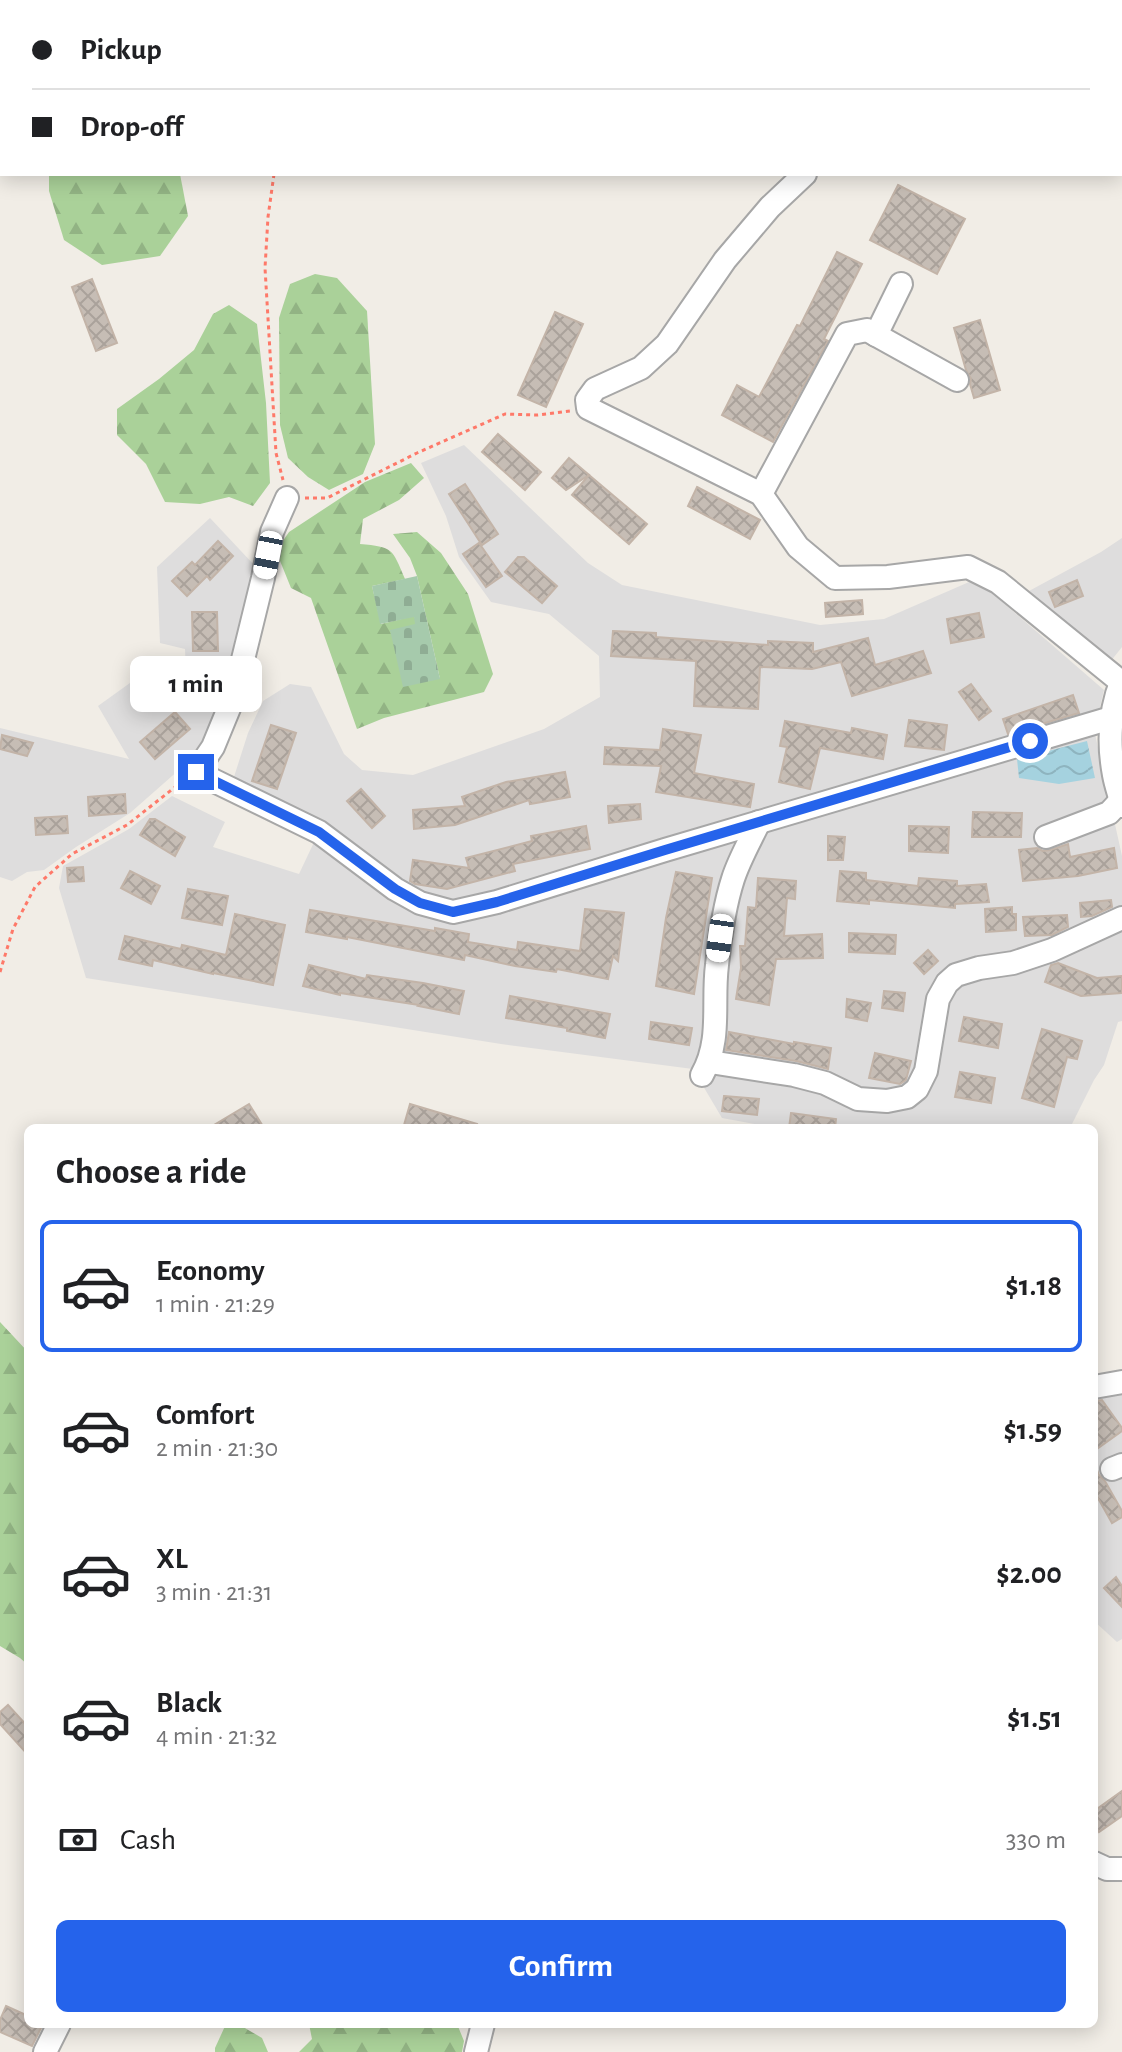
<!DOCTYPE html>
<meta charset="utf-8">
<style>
:root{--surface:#fff;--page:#f2f2f2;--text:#202124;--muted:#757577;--line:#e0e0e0;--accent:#2563eb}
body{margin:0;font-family:"Alegreya Sans",sans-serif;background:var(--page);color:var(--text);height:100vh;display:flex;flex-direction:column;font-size:30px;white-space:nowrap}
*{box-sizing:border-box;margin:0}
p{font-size:26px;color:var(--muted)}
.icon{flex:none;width:44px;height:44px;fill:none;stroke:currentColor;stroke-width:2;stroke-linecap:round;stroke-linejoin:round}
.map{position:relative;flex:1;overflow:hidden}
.side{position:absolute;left:24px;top:1124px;width:1074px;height:904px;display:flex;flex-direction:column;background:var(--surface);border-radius:12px;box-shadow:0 4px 20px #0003}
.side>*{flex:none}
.top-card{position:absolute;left:0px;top:0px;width:1122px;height:176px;box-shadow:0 4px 20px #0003;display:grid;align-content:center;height:176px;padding:0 32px;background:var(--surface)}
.end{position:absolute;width:36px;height:36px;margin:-18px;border:10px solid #2563eb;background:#fff;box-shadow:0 0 0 4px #fff}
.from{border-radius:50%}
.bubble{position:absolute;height:56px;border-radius:12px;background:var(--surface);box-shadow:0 4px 20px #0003;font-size:26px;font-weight:700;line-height:56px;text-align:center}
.car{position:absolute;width:24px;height:48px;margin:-24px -12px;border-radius:10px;box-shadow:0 0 6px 2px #0007;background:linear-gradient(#fff 24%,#345 0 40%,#fff 0 76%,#345 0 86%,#fff 0)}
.top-card b{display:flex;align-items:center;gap:28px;height:76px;font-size:30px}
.top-card b+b{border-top:2px solid var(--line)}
.top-card i{width:20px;height:20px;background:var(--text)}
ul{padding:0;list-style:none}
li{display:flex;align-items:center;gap:24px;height:132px;margin:0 16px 12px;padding:0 16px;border:4px solid transparent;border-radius:12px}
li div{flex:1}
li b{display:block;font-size:30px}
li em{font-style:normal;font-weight:700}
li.on{border-color:var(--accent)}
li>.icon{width:72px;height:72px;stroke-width:1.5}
h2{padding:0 32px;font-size:36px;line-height:96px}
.pay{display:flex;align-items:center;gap:20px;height:88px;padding:0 32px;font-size:30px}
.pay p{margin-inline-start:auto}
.cta{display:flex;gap:16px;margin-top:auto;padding:16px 32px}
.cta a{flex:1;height:92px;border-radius:12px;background:var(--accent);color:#fff;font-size:32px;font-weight:700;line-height:92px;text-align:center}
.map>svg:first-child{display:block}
.residential{fill:#dedddd}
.forest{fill:url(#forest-firs)}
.cemetery{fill:url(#cemetery-stones)}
.water{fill:url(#water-waves)}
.building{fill:url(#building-cross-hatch);stroke:#c3b4a8;stroke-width:2}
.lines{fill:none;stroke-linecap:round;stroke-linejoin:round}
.minor-casing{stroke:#a7a7a7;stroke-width:26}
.path{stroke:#fe7969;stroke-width:3;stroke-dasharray:4 4;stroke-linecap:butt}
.minor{stroke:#fff;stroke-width:22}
.route{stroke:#2563eb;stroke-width:10}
</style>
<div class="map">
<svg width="1122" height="2052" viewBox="0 0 1122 2052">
<defs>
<pattern id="forest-firs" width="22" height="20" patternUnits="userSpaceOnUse" patternTransform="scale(2)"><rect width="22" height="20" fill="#aad199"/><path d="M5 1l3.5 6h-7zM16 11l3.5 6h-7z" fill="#92b384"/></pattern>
<pattern id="cemetery-stones" width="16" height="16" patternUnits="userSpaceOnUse" patternTransform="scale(2)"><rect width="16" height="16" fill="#a6caac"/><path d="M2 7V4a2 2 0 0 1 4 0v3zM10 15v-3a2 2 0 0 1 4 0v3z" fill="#8fad94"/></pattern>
<pattern id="water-waves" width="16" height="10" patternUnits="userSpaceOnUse" patternTransform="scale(2)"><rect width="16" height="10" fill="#a5d2df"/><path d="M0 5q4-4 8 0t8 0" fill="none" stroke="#8eb4bf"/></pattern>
<pattern id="building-cross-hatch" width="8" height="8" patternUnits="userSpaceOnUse" patternTransform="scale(2)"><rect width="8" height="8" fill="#c6bdb5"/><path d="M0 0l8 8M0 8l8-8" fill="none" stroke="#aaa29b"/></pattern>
</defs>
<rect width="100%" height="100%" fill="#f1ede6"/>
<g class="residential">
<path d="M464,445L588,563L622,585L820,625L884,619L976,579L1104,690L1099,711L757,817L452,903L428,898L403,885L317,818L233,780L248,733L263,701L290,684L311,687L344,754L362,770L413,775L544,729L600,697L599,656L549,614L491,602L459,557L446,516L421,463Z"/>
<path d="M210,518L255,566L236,653L207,735L180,769L130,813L76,847L44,870L27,872L12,881L0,877V728L129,759L98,706L155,665L173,685L186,674L185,649L160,643L157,567Z"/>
<path d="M1122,538V647L1110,662L1029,591L1101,552Z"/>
<path d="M1095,734L1122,856V1021L1118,1022L1104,1065L1094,1080L1070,1128H777L722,1118L693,1069L501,1044L86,978L59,888L63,866L129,829L172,796L225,822L213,847L299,874L316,838L471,917L600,883L1003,758Z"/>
<path d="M1122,1388V1639L1117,1642L1094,1621V1392Z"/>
</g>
<g class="forest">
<path d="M49,174H180L188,216L160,256L102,265L64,240L49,191Z"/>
<path d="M315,274L337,278L367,311L375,444L363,474L329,490L308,477L288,458L280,425L279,318L290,284Z"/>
<path d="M229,305L257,324L266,403L270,483L253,506L229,497L200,504L165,502L146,464L117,435V409L159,379L194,350L213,314Z"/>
<path d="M411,463L424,478L399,500L363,519L360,544C393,547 392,548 405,579L372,586L381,624L414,616L440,679L417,576L410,558L393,534L417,532L441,553L468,594L493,674L484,692L384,718L357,729L311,598L291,588L276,551L289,532L365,482Z"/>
<path d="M0,1322L28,1352V1665L20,1658L0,1646Z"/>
<path d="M226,2024H238L262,2038L268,2052H215V2048Z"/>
<path d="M309,2024H457L464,2041L462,2052H299L312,2039Z"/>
</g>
<path class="cemetery" d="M417,576L440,679L403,687L390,630L415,624L414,617L380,624L372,586Z"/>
<path class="water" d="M1087,741L1095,778L1059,784L1019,778L1017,759Z"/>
<g class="building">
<path d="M898,185L965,219L937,274L870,240Z"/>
<path d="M837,252L862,264L824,339L828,341L773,442L722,415L737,385L759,397L797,325L800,326Z"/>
<path d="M92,279L117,343L96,351L72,287Z"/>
<path d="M555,312L583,324L546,407L518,395Z"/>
<path d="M980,320L1000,390L974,398L970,384L971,379L966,370L954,328Z"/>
<path d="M498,434L541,472L525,490L482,452Z"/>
<path d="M569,458L589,475L566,490L552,478Z"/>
<path d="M589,475L647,524L629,544L572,495Z"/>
<path d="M465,484L498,534L482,545L449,494Z"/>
<path d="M697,487L760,520L750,539L688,506Z"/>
<path d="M218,541L233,556L210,580L207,576L187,596L172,581L192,562L195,565Z"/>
<path d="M479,543L502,576L486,587L463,554Z"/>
<path d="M518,557H524L557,586L542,603L505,572Z"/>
<path d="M1077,580L1083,596L1055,607L1049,592Z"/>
<path d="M862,600L863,614L826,617L825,603Z"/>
<path d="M192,612H217L218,651H193Z"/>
<path d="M979,613L984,637L951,643L947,619Z"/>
<path d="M613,631L656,633V637L768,645V641L813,643V652L868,638L875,665L923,651L931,673L852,696L841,662L812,669L760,667L758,709L694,706L696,661L611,656Z"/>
<path d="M971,684L991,711L979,720L959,692Z"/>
<path d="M1073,695L1079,713L1008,734L1003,719Z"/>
<path d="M175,712L190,729L155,759L140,742Z"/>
<path d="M909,720L947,725L944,750L905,746Z"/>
<path d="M785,721L851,733L852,728L887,735L883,759L820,748L810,789L779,782L787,747L780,746Z"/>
<path d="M271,725L296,733L277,789L252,781Z"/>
<path d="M663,729L701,735L694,773L754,784L750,807L656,792L661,766L604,764L605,747L660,750Z"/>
<path d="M2,735L33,743L27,756L0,749Z"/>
<path d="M565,772L570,797L530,804L529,800L455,825L414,829L413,810L465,806L462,797L506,782Z"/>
<path d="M361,789L385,816L372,828L347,801Z"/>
<path d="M125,794L126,813L89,816L88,797Z"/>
<path d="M640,804L641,819L609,823L608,806Z"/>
<path d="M973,812L1022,813L1021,837H972Z"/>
<path d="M67,816L68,833L36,835L35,818Z"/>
<path d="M150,819H155L185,837L175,856L140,835Z"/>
<path d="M586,826L590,849L513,864L515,871L447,889L415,884L410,881L413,860L469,868L466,858L532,841L531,836Z"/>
<path d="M909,826L949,827L948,853L909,851Z"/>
<path d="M828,836L845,837L843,860H828Z"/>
<path d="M1068,844L1070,857L1114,848L1117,868L1078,876L1023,881L1019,850L1037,848L1043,851L1050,850Z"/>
<path d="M83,867L84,881L68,882L67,868Z"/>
<path d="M130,871L160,886L151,904L121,888Z"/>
<path d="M840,871L866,873V880L918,886L919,878L957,881V886L986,884L989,902L955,904V908L869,900V904L837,901Z"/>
<path d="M676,872L712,878L694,994L656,986L666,918Z"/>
<path d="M758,878L796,881L795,899L787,898L784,936L822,934L823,958L776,959L769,1005L736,999L741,968L740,946H745L748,907L756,908Z"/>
<path d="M188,889L228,896L222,925L182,918Z"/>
<path d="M1111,900L1112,907L1092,916L1081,917L1080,903Z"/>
<path d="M1012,907V914H1016V930L986,932L985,909Z"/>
<path d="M585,909L624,913L618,961L613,956L608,979L557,969L556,972L515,966L465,955L464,960L347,937V939L306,932L310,910L435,931V928L469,934L468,942L517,950L518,942L580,951Z"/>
<path d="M235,914L285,925L273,985L213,973V974L153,960L152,966L119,959L125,936L181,949L182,945L226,955Z"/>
<path d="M1067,915L1068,927L1052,935L1025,936L1023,917Z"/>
<path d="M849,933L896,935L895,954L849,952Z"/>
<path d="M928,950L938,961L924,974L914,963Z"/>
<path d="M1058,963L1097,978L1122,976V993L1081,996L1045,982L1051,965Z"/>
<path d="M309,965L366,979L367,975L423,983L464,991L459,1014L418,1006L419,1005L340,993V995L303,986Z"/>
<path d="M884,991L905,993L903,1011L882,1008Z"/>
<path d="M510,996L610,1014L605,1038L567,1031V1028L506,1018Z"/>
<path d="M847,999L871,1003L867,1021L846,1017Z"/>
<path d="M964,1017L1002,1024L998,1048L959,1041Z"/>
<path d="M651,1022L692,1028L689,1045L649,1039Z"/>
<path d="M1042,1029L1082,1041L1077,1059L1067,1057L1054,1107L1022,1098Z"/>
<path d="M729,1032L794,1044V1042L831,1048L828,1069L796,1061L726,1050Z"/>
<path d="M875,1053L911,1061L906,1080L900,1084L869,1078Z"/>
<path d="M960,1072L995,1078L991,1103L955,1097Z"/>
<path d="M724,1096L759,1099L757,1115L722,1111Z"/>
<path d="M249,1104L264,1128H209Z"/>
<path d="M410,1104L477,1124L476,1128H413L404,1125Z"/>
<path d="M791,1113L836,1119L835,1128H789Z"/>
<path d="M1102,1400L1122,1428V1431L1094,1451V1401Z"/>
<path d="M1094,1462L1099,1475L1105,1481L1122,1511V1517L1112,1523L1094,1491Z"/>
<path d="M1116,1577L1122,1586V1607L1104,1588Z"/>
<path d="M8,1705L28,1727V1755L0,1724V1712Z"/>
<path d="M1122,1791V1816L1099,1832L1094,1824V1811Z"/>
<path d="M6,2006L28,2016V2024H43L32,2046L0,2032V2020Z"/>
</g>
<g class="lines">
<g class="minor-casing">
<g id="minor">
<path d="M805,174L770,207L725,260L667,344L641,368L595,389L587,400L588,408L761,494L798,547L835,578L888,577L968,567L998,582L1121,682"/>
<path d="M876,335L901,284"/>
<path d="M761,494L847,334L867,330L957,380"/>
<path d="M287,498L272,532L263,578L234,696L213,747L196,772L319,832L395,889L420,903L453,912L497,902L665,850L1111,718"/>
<path d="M1122,680C1110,709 1108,743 1114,775C1116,786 1120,796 1122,806"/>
<path d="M1046,837L1109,813L1122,799"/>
<path d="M710,1062L794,1075L825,1083L858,1099L887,1101L907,1097L917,1089L926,1071L938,999L947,983L956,975L979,968L1013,963L1052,950L1122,918"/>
<path d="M702,1075C722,1040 712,1003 717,965C720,936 724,907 733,879C739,860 750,841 759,822"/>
<path d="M1094,1387L1122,1382"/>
<path d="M1112,1469L1122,1465"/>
<path d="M1094,1863L1107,1869H1122"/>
<path d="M45,2052L59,2024"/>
<path d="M476,2052L483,2024"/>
</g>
</g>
<g class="path">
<path d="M277,0V2"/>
<path d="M274,174L268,217L265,268L276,453L283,480"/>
<path d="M305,498H327L417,453L505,414L538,415L570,411"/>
<path d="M0,972L13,929L35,887L72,854L127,825L179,784"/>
</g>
<use href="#minor" class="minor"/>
</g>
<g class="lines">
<path class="route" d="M196,772L319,832L395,889L420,903L453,912L497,902L665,850L1030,741"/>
</g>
</svg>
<i class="end from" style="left:1030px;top:741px"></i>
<i class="end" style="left:196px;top:772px"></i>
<div class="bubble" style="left:130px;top:656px;width:132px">1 min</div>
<i class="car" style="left:268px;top:555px;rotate:191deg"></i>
<i class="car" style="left:720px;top:938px;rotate:188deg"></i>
<div class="top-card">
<b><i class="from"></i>Pickup</b>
<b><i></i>Drop-off</b>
</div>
<section class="side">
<h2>Choose a ride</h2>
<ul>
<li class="on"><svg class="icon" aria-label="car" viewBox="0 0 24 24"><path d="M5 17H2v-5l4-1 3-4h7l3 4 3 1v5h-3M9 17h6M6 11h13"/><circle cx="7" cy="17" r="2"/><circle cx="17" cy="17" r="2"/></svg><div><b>Economy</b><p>1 min · 21:29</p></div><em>$1.18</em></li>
<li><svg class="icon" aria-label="car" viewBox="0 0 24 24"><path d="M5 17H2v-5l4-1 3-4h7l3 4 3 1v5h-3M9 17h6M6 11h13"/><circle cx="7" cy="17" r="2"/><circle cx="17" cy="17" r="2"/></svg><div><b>Comfort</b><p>2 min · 21:30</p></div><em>$1.59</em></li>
<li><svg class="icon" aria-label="car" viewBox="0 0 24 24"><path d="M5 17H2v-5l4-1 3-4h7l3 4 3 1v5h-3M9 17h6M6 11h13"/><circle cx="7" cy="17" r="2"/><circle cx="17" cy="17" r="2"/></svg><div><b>XL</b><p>3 min · 21:31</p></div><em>$2.00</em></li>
<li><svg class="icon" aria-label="car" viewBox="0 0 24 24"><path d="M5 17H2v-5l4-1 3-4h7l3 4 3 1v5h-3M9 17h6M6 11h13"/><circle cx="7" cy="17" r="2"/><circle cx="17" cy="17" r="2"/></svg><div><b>Black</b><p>4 min · 21:32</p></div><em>$1.51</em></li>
</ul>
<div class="pay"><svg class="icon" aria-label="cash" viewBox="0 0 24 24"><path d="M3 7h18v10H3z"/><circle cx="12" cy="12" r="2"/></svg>Cash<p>330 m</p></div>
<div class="cta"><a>Confirm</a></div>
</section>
</div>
